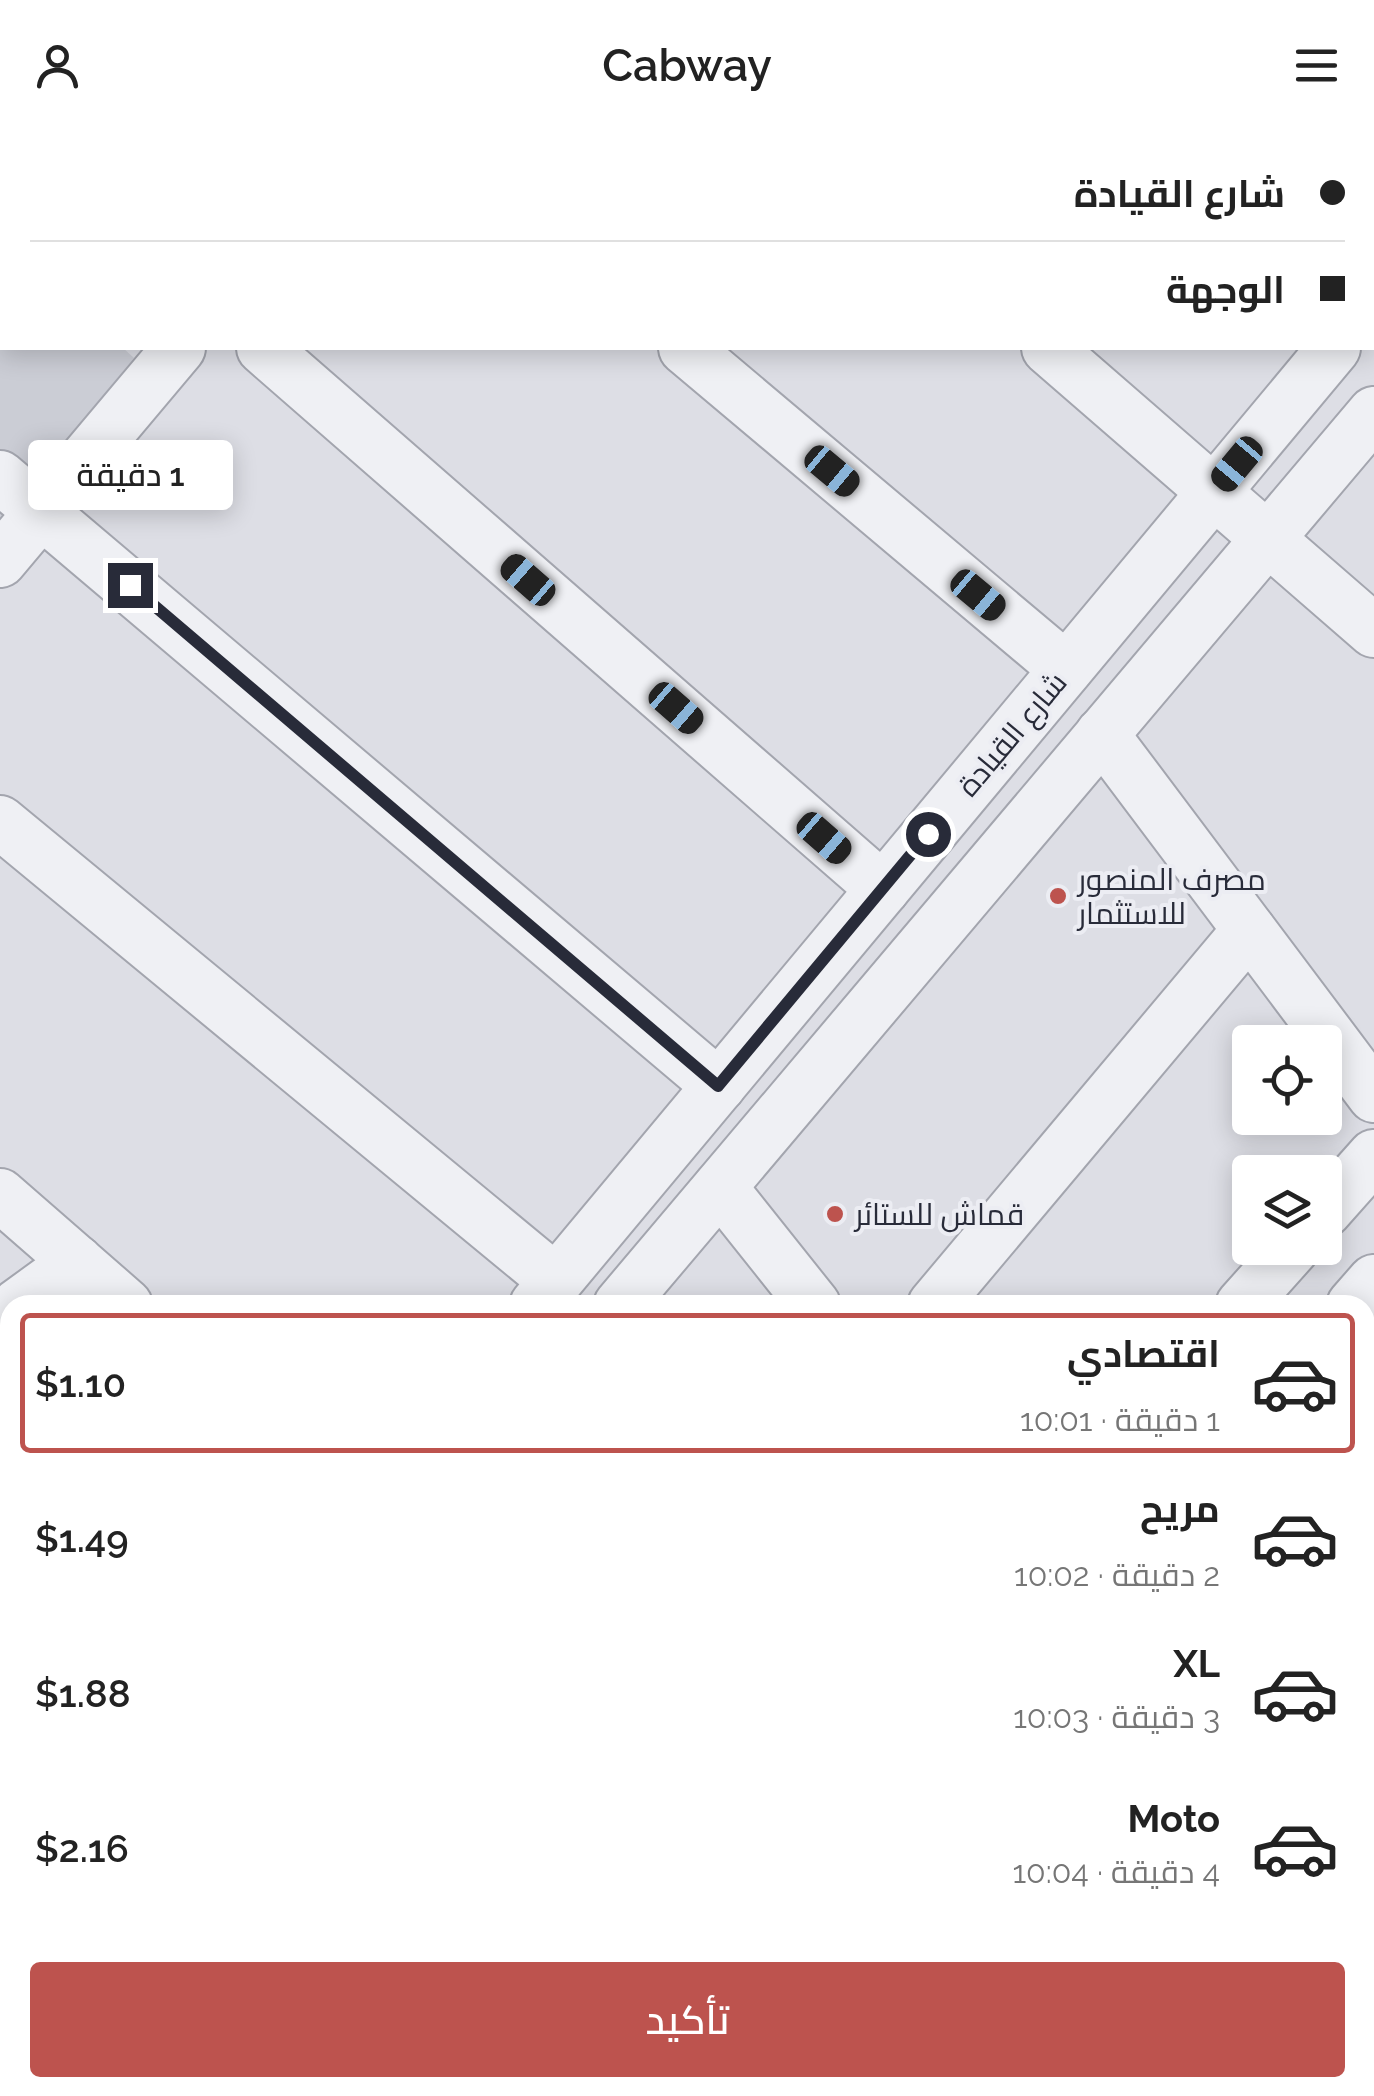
<!DOCTYPE html>
<html lang="ar">
<meta charset="utf-8">
<style>
:root{--surface:#fff;--page:#f6f6f6;--text:#222;--muted:#767676;--line:#e0e0e0;--accent:#bd534e}
body{margin:0;font-family:Raleway,Cairo,sans-serif;background:var(--page);color:var(--text);direction:rtl;height:100vh;display:flex;flex-direction:column;font-size:38px;white-space:nowrap}
*{box-sizing:border-box;margin:0}
p{font-size:32px;color:var(--muted)}
.icon{flex:none;width:55px;height:55px;fill:none;stroke:currentColor;stroke-width:2;stroke-linecap:round;stroke-linejoin:round}
.map{position:relative;flex:1;overflow:hidden;direction:ltr}
.details{position:absolute;left:0px;top:1165px;width:1375px;height:802px;display:flex;flex-direction:column;background:var(--surface);border-radius:30px 30px 0 0;box-shadow:0 5px 25px #0003;direction:rtl}
.details>*{flex:none}
.guide{position:absolute;left:0px;top:0px;width:1375px;height:220px;box-shadow:0 5px 25px #0003;direction:rtl;display:grid;align-content:center;height:220px;padding:0 30px;background:var(--surface)}
.fabs{position:absolute;left:1232px;top:895px;display:grid;gap:20px}
.fabs a{display:grid;place-items:center;width:110px;height:110px;border-radius:10px;background:var(--surface);box-shadow:0 5px 25px #0003;font-size:50px}
.end{position:absolute;width:45px;height:45px;margin:-22px;border:12px solid #282b39;background:#fff;box-shadow:0 0 0 5px #fff}
.from{border-radius:50%}
.bubble{position:absolute;height:70px;border-radius:10px;background:var(--surface);box-shadow:0 5px 25px #0003;font-size:32px;font-weight:600;line-height:70px;text-align:center;direction:rtl}
.car{position:absolute;width:30px;height:60px;margin:-30px -15px;border-radius:12px;box-shadow:0 0 8px 2px #0007;background:linear-gradient(#222 24%,#8ab4d8 0 40%,#222 0 76%,#8ab4d8 0 86%,#222 0)}
.guide b{display:flex;align-items:center;gap:35px;height:95px;font-size:38px}
.guide b+b{border-top:2px solid var(--line)}
.guide i{width:25px;height:25px;background:var(--text)}
ul{padding:18px 0 0;list-style:none}
li{display:flex;align-items:center;gap:30px;height:140px;margin:0 20px 15px;padding:0 10px;border:5px solid transparent;border-radius:10px}
li div{flex:1}
li b{display:block;font-size:38px}
li em{font-style:normal;font-weight:600}
li.on{border-color:var(--accent)}
li>.icon{width:90px;height:90px;stroke-width:1.5}
.button{display:flex;gap:20px;margin-top:auto;padding:20px 30px}
.button a{flex:1;height:115px;border-radius:10px;background:var(--accent);color:#fff;font-size:40px;font-weight:600;line-height:115px;text-align:center}
header{display:flex;justify-content:space-between;align-items:center;height:130px;padding:0 30px;background:var(--surface);font-size:45px;font-weight:600}
.map>svg:first-child{display:block}
.built{fill:#cbcdd5}
.lines{fill:none;stroke-linecap:round;stroke-linejoin:round}
.minor-casing{stroke:#a3a5ae;stroke-width:56}
.major-casing{stroke:#9ea1af;stroke-width:59}
.minor{stroke:#eff0f4;stroke-width:52}
.major{stroke:#fff;stroke-width:55}
.route{stroke:#282b39;stroke-width:12}
.poi-dot{fill:#bd534e;stroke:#ecedf3;stroke-width:4}
.labels{text-anchor:middle;dominant-baseline:central;stroke-width:8;stroke-linejoin:round;paint-order:stroke}
.street-label{font-size:30px;fill:#282b39;stroke:#ecedf3}
.poi-label{font-size:30px;fill:#282b39;stroke:#ecedf3;text-anchor:start}
</style>
<header><svg class="icon" aria-label="menu" viewBox="0 0 24 24"><path d="M4 6h16M4 12h16M4 18h16"/></svg>Cabway<svg class="icon" aria-label="person" viewBox="0 0 24 24"><circle cx="12" cy="8" r="4"/><path d="M4 21q1-7 8-7t8 7"/></svg></header>
<div class="map">
<svg width="1374" height="1966" viewBox="0 0 1374 1966">
<rect width="100%" height="100%" fill="#dddee5"/>
<g class="built">
<path d="M0,97L2,218H123L134,228L0,391Z"/>
<path d="M10,1261V1722L0,1734V1272Z"/>
</g>
<g class="lines">
<g class="minor-casing">
<g id="minor">
<path d="M41,0L44,2"/>
<path d="M428,0L431,2"/>
<path d="M802,0L805,2"/>
<path d="M1164,0L1167,2"/>
<path d="M366,2L368,0"/>
<path d="M0,60L2,63"/>
<path d="M1372,171L1374,169"/>
<path d="M263,218L883,759"/>
<path d="M685,218L1066,539"/>
<path d="M1048,218L1374,501"/>
<path d="M0,347L719,956"/>
<path d="M0,431L179,218"/>
<path d="M1102,604L1374,966"/>
<path d="M0,692L556,1151"/>
<path d="M720,1057L814,1175"/>
<path d="M0,1065L126,1175"/>
<path d="M1325,1081L1374,1026"/>
<path d="M18,1175L77,1132"/>
<path d="M536,1175L1334,218"/>
<path d="M620,1175L1374,283"/>
<path d="M934,1175L1249,800"/>
<path d="M1242,1175L1293,1118"/>
<path d="M1353,1175L1374,1151"/>
<path d="M1365,1579L1374,1568"/>
<path d="M823,1958L832,1966"/>
<path d="M659,1966L666,1958"/>
<path d="M1041,1966L1048,1958"/>
</g>
</g>
<g class="major-casing">
<g id="major">
<path d="M0,1801L10,1804"/>
<path d="M149,1958L158,1966"/>
<path d="M45,1966L54,1958"/>
</g>
</g>
<use href="#minor" class="minor"/>
<use href="#major" class="major"/>
</g>
<g class="lines">
<path class="route" d="M130,455L718,956L928,704"/>
</g>
<g class="poi-dot">
<circle cx="1058" cy="766" r="10"/>
<circle cx="835" cy="1084" r="10"/>
</g>
<g class="labels">
<g class="street-label">
<text transform="translate(1012 604) rotate(-50)">شارع القيادة</text>
</g>
<g class="poi-label">
<text x="1078" y="749">مصرف المنصور<tspan x="1078" dy="34">للاستثمار</tspan></text>
<text x="855" y="1084">قماش للستائر</text>
</g>
</g>
</svg>
<div class="fabs">
<a><svg class="icon" aria-label="locate" viewBox="0 0 24 24"><circle cx="12" cy="12" r="6"/><path d="M12 2v4M12 18v4M2 12h4M18 12h4"/></svg></a>
<a><svg class="icon" aria-label="layers" viewBox="0 0 24 24"><path d="M12 4l9 5-9 5-9-5zM3 14l9 5 9-5"/></svg></a>
</div>
<i class="end from" style="left:928px;top:704px"></i>
<i class="end" style="left:130px;top:455px"></i>
<div class="bubble" style="left:28px;top:310px;width:205px">1 دقيقة</div>
<i class="car" style="left:1237px;top:334px;rotate:220deg"></i>
<i class="car" style="left:832px;top:341px;rotate:130deg"></i>
<i class="car" style="left:528px;top:450px;rotate:311deg"></i>
<i class="car" style="left:978px;top:465px;rotate:130deg"></i>
<i class="car" style="left:676px;top:578px;rotate:131deg"></i>
<i class="car" style="left:824px;top:708px;rotate:131deg"></i>
<div class="guide">
<b><i class="from"></i>شارع القيادة</b>
<b><i></i>الوجهة</b>
</div>
<section class="details">
<ul>
<li class="on"><svg class="icon" aria-label="car" viewBox="0 0 24 24"><path d="M5 17H2v-5l4-1 3-4h7l3 4 3 1v5h-3M9 17h6M6 11h13"/><circle cx="7" cy="17" r="2"/><circle cx="17" cy="17" r="2"/></svg><div><b>اقتصادي</b><p>1 دقيقة · 10:01</p></div><em>$1.10</em></li>
<li><svg class="icon" aria-label="car" viewBox="0 0 24 24"><path d="M5 17H2v-5l4-1 3-4h7l3 4 3 1v5h-3M9 17h6M6 11h13"/><circle cx="7" cy="17" r="2"/><circle cx="17" cy="17" r="2"/></svg><div><b>مريح</b><p>2 دقيقة · 10:02</p></div><em>$1.49</em></li>
<li><svg class="icon" aria-label="car" viewBox="0 0 24 24"><path d="M5 17H2v-5l4-1 3-4h7l3 4 3 1v5h-3M9 17h6M6 11h13"/><circle cx="7" cy="17" r="2"/><circle cx="17" cy="17" r="2"/></svg><div><b>XL</b><p>3 دقيقة · 10:03</p></div><em>$1.88</em></li>
<li><svg class="icon" aria-label="car" viewBox="0 0 24 24"><path d="M5 17H2v-5l4-1 3-4h7l3 4 3 1v5h-3M9 17h6M6 11h13"/><circle cx="7" cy="17" r="2"/><circle cx="17" cy="17" r="2"/></svg><div><b>Moto</b><p>4 دقيقة · 10:04</p></div><em>$2.16</em></li>
</ul>
<div class="button"><a>تأكيد</a></div>
</section>
</div>
